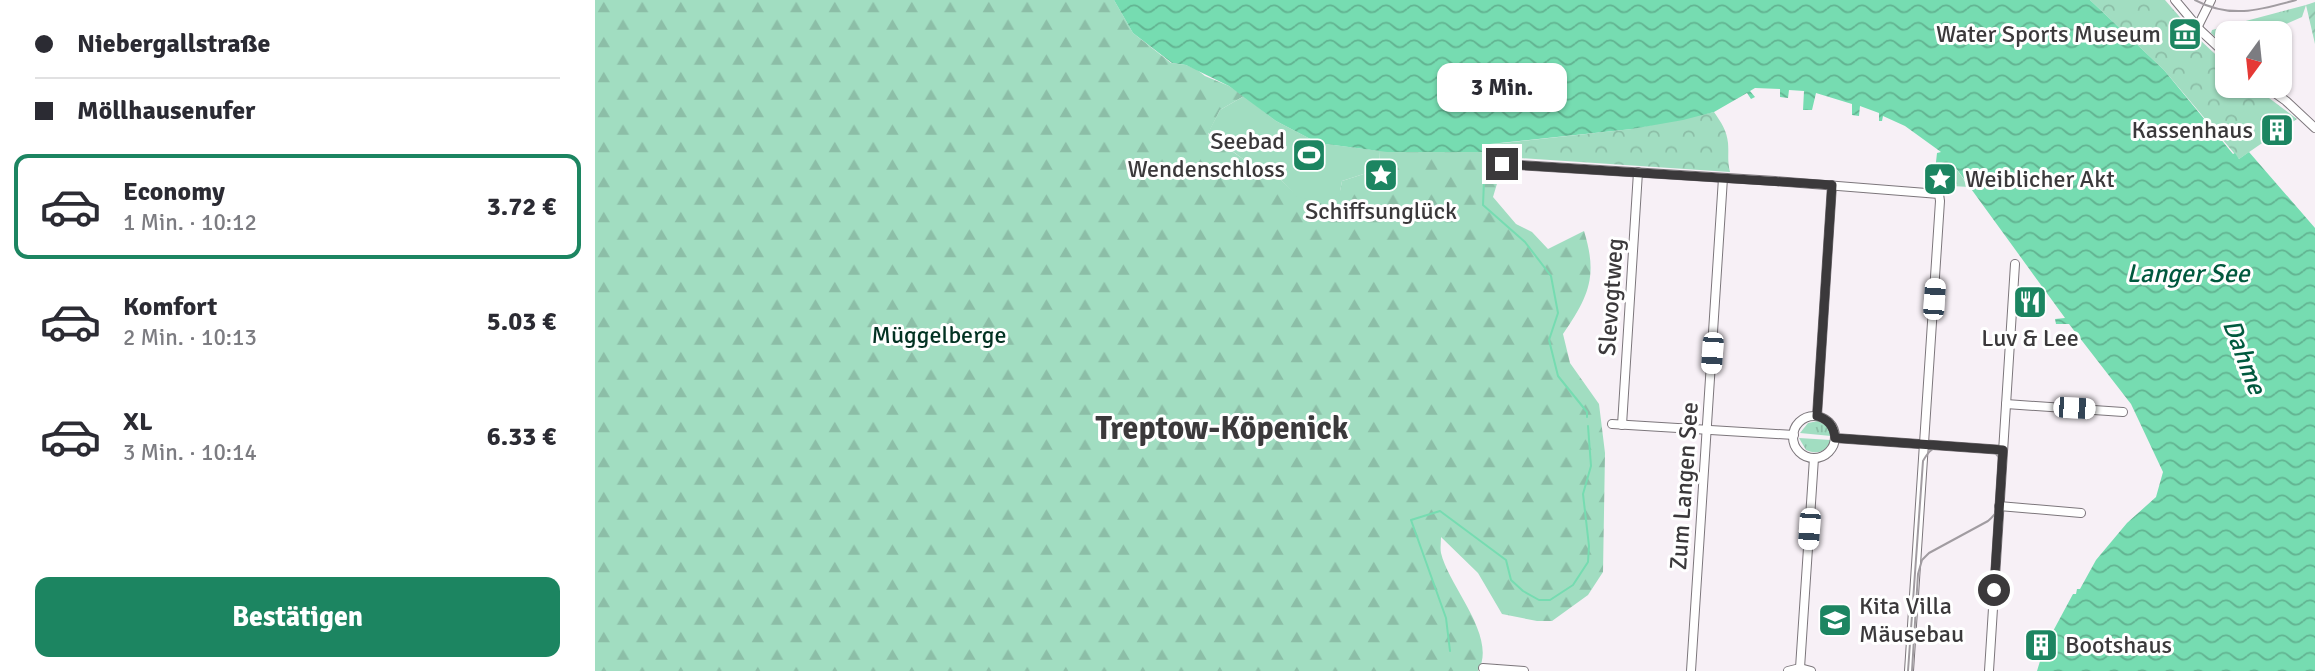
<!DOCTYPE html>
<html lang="de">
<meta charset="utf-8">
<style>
:root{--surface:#fff;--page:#f7f7f7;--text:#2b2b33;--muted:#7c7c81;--line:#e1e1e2;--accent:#1c8561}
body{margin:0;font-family:Signika,sans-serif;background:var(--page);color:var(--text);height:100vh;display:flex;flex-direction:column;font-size:26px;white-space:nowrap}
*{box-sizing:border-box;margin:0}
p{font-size:23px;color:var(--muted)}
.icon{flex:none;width:38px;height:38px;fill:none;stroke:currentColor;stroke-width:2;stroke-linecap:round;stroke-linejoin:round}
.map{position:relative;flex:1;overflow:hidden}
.panel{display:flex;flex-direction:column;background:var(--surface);width:595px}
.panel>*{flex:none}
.guide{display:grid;align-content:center;height:154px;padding:0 35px;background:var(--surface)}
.needle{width:46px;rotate:195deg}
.buttons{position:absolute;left:1620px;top:21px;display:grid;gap:14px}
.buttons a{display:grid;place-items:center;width:77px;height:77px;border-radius:14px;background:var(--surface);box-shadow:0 2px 5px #0004;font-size:35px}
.end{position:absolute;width:32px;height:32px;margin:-16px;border:9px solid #3b393b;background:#fff;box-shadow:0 0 0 4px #fff}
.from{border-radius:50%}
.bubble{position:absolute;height:49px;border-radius:14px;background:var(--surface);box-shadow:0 2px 5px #0004;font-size:23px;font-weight:700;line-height:49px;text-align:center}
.car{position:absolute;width:21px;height:42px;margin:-21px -10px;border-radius:9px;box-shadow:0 0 5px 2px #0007;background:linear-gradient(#fff 24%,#345 0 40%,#fff 0 76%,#345 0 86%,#fff 0)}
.guide b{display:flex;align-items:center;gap:24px;height:66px;font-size:26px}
.guide b+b{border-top:2px solid var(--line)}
.guide i{width:18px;height:18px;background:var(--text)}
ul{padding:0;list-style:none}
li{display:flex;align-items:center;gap:21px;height:105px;margin:0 14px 10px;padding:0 21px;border:4px solid transparent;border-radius:14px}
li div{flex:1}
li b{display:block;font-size:26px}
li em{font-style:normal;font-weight:700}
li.current{border-color:var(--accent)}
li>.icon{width:63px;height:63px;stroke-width:1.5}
.primary-button{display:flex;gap:14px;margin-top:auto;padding:14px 35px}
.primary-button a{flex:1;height:80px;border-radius:14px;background:var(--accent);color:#fff;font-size:28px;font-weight:700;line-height:80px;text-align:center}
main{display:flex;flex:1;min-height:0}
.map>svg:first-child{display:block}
.grass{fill:url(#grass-tufts)}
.forest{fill:url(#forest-firs)}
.park{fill:url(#park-crowns)}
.garden{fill:url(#garden-furrows)}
.pitch{fill:#a1ddc1}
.water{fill:url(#water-waves)}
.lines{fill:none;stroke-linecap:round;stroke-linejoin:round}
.stream{stroke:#76dcb1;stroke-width:2}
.minor-casing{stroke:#7c767b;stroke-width:10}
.minor{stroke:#fff;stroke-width:8}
.tram{stroke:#a19ca1;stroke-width:2}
.route{stroke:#3b393b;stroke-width:9}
.labels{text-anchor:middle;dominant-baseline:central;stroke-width:6;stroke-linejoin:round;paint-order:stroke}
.poi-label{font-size:24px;fill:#3b393b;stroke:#fff;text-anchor:end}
.street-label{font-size:24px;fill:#3b393b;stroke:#fff}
.park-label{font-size:24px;fill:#023222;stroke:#fff}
.water-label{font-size:26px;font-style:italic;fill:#00593e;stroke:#fff}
.district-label{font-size:32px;font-weight:bold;fill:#3b393b;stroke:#fff}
</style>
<main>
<section class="panel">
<div class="guide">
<b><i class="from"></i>Niebergallstraße</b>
<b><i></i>Möllhausenufer</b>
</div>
<ul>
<li class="current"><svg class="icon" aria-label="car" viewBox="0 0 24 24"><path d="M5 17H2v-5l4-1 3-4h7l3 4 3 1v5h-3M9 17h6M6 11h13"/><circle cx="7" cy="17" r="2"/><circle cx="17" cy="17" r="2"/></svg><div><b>Economy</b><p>1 Min. · 10:12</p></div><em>3.72 €</em></li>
<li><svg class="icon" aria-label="car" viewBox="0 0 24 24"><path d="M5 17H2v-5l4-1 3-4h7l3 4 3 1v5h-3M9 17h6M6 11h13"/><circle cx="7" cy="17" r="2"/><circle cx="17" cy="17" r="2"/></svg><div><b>Komfort</b><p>2 Min. · 10:13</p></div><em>5.03 €</em></li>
<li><svg class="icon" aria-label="car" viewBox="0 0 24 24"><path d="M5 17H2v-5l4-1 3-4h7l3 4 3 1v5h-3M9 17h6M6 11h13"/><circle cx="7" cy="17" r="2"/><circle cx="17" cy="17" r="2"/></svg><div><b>XL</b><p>3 Min. · 10:14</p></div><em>6.33 €</em></li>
</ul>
<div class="primary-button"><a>Bestätigen</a></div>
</section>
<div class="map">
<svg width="1720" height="671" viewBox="0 0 1720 671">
<defs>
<pattern id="grass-tufts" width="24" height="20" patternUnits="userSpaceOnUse" patternTransform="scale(1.75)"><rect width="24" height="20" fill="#a1ddc1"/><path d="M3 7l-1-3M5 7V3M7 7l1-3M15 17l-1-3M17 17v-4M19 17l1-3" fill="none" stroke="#8cbea7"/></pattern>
<pattern id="forest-firs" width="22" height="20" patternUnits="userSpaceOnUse" patternTransform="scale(1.75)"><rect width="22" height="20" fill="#a1ddc1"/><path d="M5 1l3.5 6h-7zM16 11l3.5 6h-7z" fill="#8cbea7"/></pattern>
<pattern id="park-crowns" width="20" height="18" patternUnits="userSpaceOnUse" patternTransform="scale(1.75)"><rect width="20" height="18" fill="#a1ddc1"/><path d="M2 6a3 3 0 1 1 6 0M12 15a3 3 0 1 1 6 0" fill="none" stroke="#8cbea7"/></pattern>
<pattern id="garden-furrows" width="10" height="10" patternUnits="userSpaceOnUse" patternTransform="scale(1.75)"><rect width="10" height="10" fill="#a1ddc1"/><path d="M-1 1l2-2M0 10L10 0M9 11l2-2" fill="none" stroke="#8cbea7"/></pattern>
<pattern id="water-waves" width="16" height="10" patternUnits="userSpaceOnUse" patternTransform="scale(1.75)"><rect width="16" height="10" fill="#76dcb1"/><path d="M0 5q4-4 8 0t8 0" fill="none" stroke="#62b391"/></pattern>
</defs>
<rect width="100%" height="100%" fill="#f7f0f6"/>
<g class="grass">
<path d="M1711,5L1707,17L1682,28L1683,33H1633V48L1616,33L1617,30Z"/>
<path d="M1223,421L1232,426L1236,436L1205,433L1213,423Z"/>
<path d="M1204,438L1236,440C1232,452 1222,455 1211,450Z"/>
</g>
<path class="forest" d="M0,0H519L538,33L576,63L591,65L601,69L610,76L634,86L649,96L625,110L613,134L648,159L686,180L702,196L745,191L747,181L784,169L785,151L908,143L910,157L898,197L921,224L937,232L953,249L989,231C1003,276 994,296 968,334L975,363L1004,404L1010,453L1008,572L993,595L957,621H942L907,614L883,573L846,537C846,542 845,548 846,553C854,587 903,637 883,671H0Z"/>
<g class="park">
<path d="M1495,0H1570L1604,39L1633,66V86H1658L1702,119L1644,159L1569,70Z"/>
<path d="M1119,112C1126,122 1132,131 1133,143C1134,155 1132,159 1135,172L910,157L908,143L1037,129Z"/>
<path d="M1341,162L1358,164L1374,187L1340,185Z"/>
</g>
<path class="garden" d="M1720,2V44L1711,5Z"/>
<path class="pitch" d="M649,96L681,121L723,143L785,151L784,169L747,181L742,208L701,196L686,180L648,159L613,133L625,110Z"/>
<path class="water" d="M519,0H1495L1569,70L1638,154L1640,153L1644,159L1654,152L1720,228V671H1442L1449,648L1478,594H1481L1482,589H1485L1501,560L1532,523L1561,497L1568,472L1536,404L1474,324H1461L1460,319L1470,318L1358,164L1341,162L1342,153L1346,152L1310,126L1288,116L1287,121H1284V113L1265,106L1264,116L1257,115V104L1221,93L1217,110H1208L1209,91L1194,90L1193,98L1185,97V89L1160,88L1155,91L1160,97L1156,99L1152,93L1119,112L1088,120L1037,129L895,144L892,152H792L723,143L681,121L634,86L591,65L577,63L538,33Z"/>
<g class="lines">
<g class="stream">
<path d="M889,181L888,205L930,242L956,276L963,313L954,340L963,376L992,412V417"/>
<path d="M855,651L851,618L816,520L845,511L911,560L916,580L928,591L944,600H955L978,585L993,562L994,546L988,494L996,466L993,426"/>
</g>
<g class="minor-casing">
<g id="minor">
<path d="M1580,0L1606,31L1633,56"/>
<path d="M1603,26L1616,0"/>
<path d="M1670,86L1691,101L1720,128"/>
<path d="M907,164L1180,181L1344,194L1345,201L1314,671"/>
<path d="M1411,404L1528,412"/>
<path d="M1222,416L1237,185"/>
<circle cx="1219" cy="437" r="21"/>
<path d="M1017,424L1199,435"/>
<path d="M1027,425L1043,172"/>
<path d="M1240,438L1408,450"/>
<path d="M1404,506L1486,513"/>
<path d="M888,668L929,671"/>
<path d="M1205,668L1219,458"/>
<path d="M1096,671L1128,178"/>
<path d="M1193,671L1205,668L1216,671"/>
<path d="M1394,671L1420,264"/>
</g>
</g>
<use href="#minor" class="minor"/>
<g class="tram">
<path d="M1600,0C1635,19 1665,10 1701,0"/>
<path d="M1313,671L1328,461C1332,454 1336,448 1344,446C1355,442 1394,446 1402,455C1410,464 1409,475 1408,487C1407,501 1405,511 1393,521L1334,553L1327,560L1323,574L1317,671"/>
</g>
</g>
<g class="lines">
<path class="route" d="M907,164L1237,185L1222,416C1233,419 1239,426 1240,438L1408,450L1399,590"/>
</g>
<defs>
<g id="museum-square" transform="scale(1.75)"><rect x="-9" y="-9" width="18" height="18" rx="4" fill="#1c8561" stroke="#fff"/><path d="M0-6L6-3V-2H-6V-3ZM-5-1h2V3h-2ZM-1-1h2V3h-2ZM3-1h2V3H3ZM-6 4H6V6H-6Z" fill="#fff"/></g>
<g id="building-square" transform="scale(1.75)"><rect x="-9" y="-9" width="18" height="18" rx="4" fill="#1c8561" stroke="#fff"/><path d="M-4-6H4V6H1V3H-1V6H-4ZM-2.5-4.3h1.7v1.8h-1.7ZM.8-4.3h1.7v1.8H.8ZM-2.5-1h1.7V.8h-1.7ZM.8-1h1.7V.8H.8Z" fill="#fff"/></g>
<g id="stadium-square" transform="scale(1.75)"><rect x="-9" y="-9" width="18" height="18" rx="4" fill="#1c8561" stroke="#fff"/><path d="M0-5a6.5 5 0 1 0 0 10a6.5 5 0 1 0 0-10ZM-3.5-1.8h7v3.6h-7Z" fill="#fff"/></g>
<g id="sight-square" transform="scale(1.75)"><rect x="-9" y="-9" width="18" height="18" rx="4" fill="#1c8561" stroke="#fff"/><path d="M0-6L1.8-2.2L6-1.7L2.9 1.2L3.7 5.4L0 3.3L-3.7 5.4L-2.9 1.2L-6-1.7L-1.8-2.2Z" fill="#fff"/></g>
<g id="restaurant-square" transform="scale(1.75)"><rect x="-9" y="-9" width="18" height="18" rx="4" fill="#1c8561" stroke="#fff"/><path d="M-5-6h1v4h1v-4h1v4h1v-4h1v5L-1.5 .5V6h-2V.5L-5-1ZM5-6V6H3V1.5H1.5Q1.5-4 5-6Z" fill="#fff"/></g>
<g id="school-square" transform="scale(1.75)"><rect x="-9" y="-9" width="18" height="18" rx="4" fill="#1c8561" stroke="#fff"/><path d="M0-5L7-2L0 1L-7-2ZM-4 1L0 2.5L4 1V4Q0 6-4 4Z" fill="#fff"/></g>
</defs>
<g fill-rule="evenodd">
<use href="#museum-square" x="1590" y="34"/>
<use href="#building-square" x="1682" y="130"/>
<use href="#stadium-square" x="714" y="155"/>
<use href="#sight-square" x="786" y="175"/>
<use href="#sight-square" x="1345" y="179"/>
<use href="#restaurant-square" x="1435" y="302"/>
<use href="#school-square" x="1240" y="620"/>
<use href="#building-square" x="1446" y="645"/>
</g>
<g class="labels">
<g class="poi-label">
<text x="1566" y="34">Water Sports Museum</text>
<text x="1658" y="130">Kassenhaus</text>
<text x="690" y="141">Seebad<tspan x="690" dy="28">Wendenschloss</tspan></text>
<text x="1370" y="179" text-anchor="start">Weiblicher Akt</text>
<text x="786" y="211" text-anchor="middle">Schiffsunglück</text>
<text x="1435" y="338" text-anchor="middle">Luv &amp; Lee</text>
<text x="1264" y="606" text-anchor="start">Kita Villa<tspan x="1264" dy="28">Mäusebau</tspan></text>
<text x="1470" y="645" text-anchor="start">Bootshaus</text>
</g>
<g class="street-label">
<text transform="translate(1016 297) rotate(-86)">Slevogtweg</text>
<text transform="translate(1089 486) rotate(-86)">Zum Langen See</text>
</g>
<g class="park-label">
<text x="344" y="335">Müggelberge</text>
</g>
<g class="water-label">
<text x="1593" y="274">Langer See</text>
<text transform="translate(1649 357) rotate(69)">Dahme</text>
</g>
<g class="district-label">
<text x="627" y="428">Treptow-Köpenick</text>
</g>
</g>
</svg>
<div class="buttons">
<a><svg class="needle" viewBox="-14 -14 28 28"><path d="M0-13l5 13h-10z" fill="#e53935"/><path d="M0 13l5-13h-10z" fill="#7c7c81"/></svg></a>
</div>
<i class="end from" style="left:1399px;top:590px"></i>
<i class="end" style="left:907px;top:164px"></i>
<div class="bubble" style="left:842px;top:63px;width:130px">3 Min.</div>
<i class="car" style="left:1339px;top:299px;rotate:4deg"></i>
<i class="car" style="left:1117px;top:353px;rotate:184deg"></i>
<i class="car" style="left:1479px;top:408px;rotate:93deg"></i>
<i class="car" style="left:1214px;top:529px;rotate:184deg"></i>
</div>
</main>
